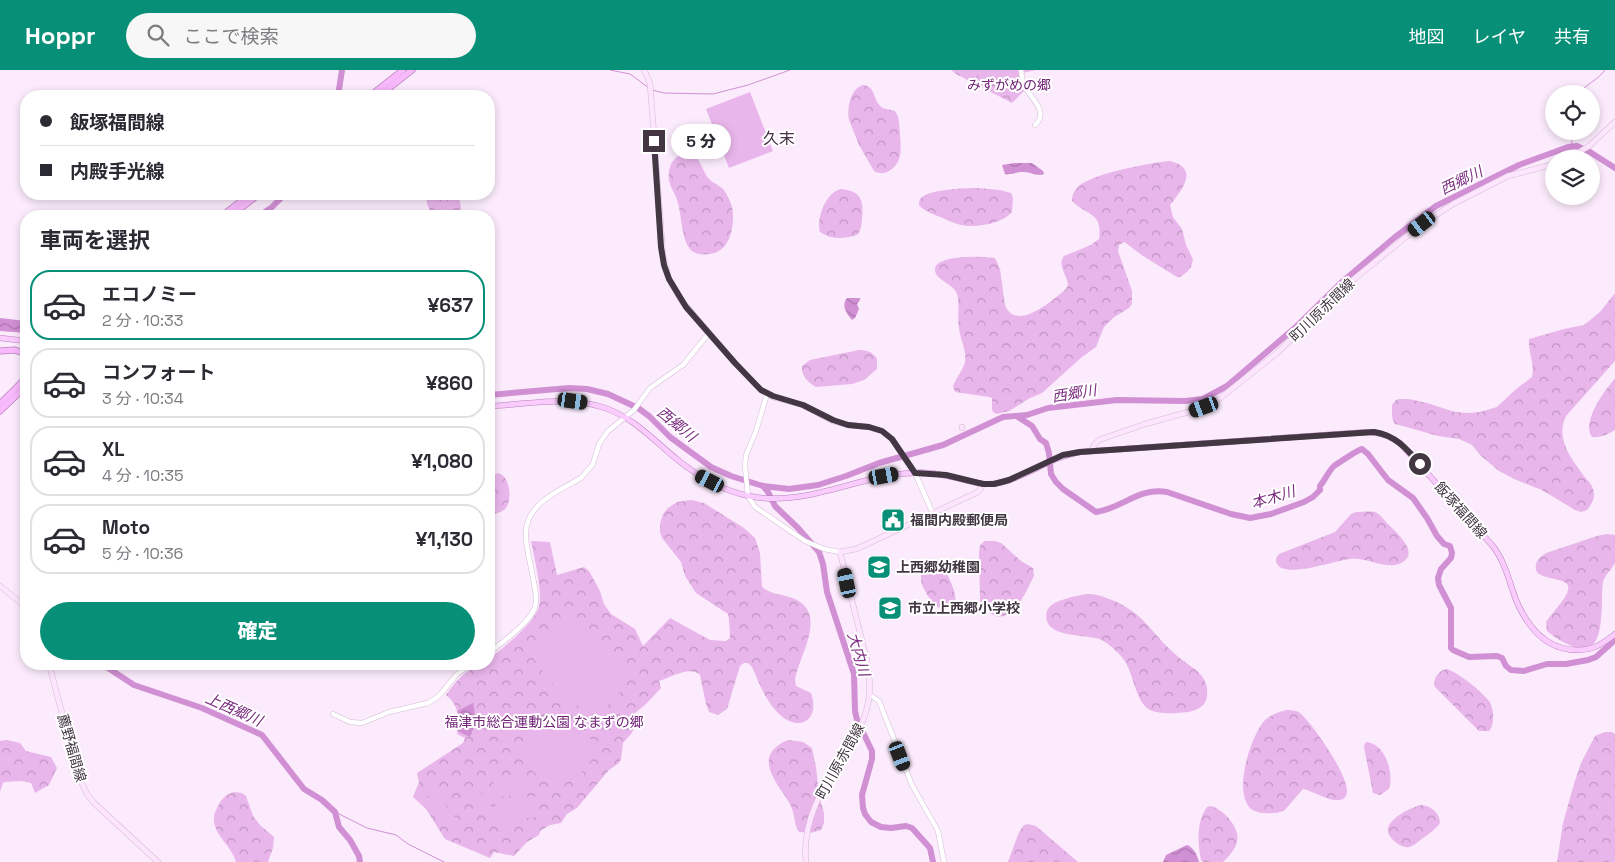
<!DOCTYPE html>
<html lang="ja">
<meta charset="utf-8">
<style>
:root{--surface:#fff;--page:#f7f7f7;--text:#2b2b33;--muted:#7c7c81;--line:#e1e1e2;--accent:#078f77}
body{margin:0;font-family:"Space Grotesk","Noto Sans JP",sans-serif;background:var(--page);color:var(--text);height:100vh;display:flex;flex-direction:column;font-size:19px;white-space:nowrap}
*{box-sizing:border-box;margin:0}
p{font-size:16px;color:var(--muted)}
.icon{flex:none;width:28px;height:28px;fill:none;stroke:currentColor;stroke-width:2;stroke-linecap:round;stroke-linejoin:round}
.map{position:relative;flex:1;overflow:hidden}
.panel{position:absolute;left:20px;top:140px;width:475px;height:460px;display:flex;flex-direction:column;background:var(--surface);border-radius:20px;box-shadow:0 2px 8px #0003}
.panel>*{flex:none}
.banner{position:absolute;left:20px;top:20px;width:475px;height:110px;border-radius:20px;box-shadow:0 2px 8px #0003;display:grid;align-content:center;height:110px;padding:0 20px;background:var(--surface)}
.tools{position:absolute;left:1545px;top:15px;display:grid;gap:10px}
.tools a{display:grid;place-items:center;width:55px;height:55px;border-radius:50%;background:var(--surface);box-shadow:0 2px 8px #0003;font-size:25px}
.end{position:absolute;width:22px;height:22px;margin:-11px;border:6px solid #423742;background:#fff;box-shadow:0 0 0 2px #fff}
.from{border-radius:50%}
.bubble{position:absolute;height:35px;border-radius:18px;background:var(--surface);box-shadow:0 2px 8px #0003;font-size:16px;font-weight:800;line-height:35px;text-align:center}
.car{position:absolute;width:15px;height:30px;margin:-15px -8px;border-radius:6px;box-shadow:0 0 4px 1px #0007;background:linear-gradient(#222 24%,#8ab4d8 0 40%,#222 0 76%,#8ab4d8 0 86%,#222 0)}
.banner b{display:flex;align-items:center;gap:18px;height:48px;font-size:19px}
.banner b+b{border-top:1px solid var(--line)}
.banner i{width:12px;height:12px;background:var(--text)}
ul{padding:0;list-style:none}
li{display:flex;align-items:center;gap:15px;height:70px;margin:0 10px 8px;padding:0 10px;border:2px solid var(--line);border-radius:20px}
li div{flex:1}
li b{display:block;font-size:19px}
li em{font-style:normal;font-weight:800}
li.current{border-color:var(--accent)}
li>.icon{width:45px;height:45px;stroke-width:1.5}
h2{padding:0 20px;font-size:22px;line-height:60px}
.primary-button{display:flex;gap:10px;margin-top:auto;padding:10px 20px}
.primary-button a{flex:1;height:58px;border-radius:30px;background:var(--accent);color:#fff;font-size:20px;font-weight:800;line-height:58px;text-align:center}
header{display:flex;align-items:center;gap:30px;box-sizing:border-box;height:70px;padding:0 25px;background:var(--accent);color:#fff}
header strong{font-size:24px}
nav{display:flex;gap:28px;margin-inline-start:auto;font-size:18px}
.search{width:350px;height:45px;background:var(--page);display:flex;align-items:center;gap:12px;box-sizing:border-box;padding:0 18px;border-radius:28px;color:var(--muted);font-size:19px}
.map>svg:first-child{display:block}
.forest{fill:url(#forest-crowns)}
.garden{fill:#e9b6eb}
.water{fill:url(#water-waves)}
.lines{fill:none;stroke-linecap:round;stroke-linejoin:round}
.stream{stroke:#d18fd4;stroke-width:1}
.river{stroke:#d18fd4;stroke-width:6}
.tertiary-casing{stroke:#d5bbd5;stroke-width:5.5}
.secondary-casing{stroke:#d5bbd5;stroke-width:6}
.primary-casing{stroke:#b881ba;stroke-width:6}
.trunk-casing{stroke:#b881ba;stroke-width:7}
.tertiary{stroke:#fff;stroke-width:4.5}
.secondary{stroke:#fde5fe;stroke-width:5}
.primary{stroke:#facbfd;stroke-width:5}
.trunk{stroke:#f8bafc;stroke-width:5.5}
.route{stroke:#423742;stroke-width:6}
.labels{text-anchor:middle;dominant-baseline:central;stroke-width:4;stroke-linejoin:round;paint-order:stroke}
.park-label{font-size:14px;fill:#722377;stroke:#fff}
.street-label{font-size:14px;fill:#423742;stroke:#fff}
.poi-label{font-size:14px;font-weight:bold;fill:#423742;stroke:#fff;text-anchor:start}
.water-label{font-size:15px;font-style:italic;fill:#7c2e81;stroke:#fff}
.quarter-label{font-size:16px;fill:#463147;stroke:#fff}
</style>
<header>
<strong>Hoppr</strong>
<div class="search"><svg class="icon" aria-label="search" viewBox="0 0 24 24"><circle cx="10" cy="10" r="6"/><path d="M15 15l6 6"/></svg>ここで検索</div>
<nav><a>地図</a><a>レイヤ</a><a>共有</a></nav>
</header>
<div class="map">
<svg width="1615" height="792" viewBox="0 0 1615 792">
<defs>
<pattern id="forest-crowns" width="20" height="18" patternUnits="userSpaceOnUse" patternTransform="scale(1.25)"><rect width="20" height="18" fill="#e9b6eb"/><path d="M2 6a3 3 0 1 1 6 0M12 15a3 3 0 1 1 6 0" fill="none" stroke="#be95c0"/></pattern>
<pattern id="water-waves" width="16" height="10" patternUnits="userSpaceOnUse" patternTransform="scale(1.25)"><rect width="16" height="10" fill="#d18fd4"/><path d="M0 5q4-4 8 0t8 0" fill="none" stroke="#ab76ae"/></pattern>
</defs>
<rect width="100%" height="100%" fill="#fbebfc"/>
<g class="forest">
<path d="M951,0H1036L1023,3L1027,18L1012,33L956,4Z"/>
<path d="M863,15C877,16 872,32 883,38C886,39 891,40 895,41C900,47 899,56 900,64C901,78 903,93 889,101C883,104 880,104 874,101L859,75L849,50C847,38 850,19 863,15Z"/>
<path d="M685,83C700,82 701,100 709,109C714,114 720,115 724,120C727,125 731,132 732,137C735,151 732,175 717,182C710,185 698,186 692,181C681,172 682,144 677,130C674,120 667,114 669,102C670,91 676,87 685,83Z"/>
<path d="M1170,91C1200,98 1182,120 1170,135L1173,147L1182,159L1186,175L1193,189L1191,197L1187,202L1180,207H1177L1143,186L1127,174L1124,172L1119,175L1118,181L1132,221V234L1129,238L1113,248L1104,257L1096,277L1082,287L1042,323L1030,328L1009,341L997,344L994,343L992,340V328L989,327L955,322L953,316C956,308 963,300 965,292C967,281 960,269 959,258C957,248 960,232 957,224C953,213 934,210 935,199C936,184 985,186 995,188L1000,199L1005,235C1016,263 1053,230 1066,219L1068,215C1067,205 1057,195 1064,186L1091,175L1099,169C1103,142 1087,146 1072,131C1072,122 1077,116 1085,112C1103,102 1149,93 1170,91Z"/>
<path d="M978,118L1000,120L1011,123L1013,128L1012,142C1002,154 976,158 961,155C952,153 944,148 935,145C929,142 923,140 919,135C919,132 919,130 921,128C929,119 966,118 978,118Z"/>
<path d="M841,119C862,121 864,131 862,150C861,156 861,161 857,165C843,169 832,170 820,162C816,148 826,122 841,119Z"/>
<path d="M426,124H459L462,146H434C428,139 426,133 426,124Z"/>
<path d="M1615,223V291L1566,346C1555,369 1571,388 1584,406C1587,410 1592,414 1593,419C1596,427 1592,434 1587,440L1581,442L1575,440L1542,420L1514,409L1499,401L1481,386L1472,375L1459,369L1438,366L1403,356L1395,354L1393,351L1392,345V335L1396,330L1399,329H1409L1427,333L1455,342L1468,343L1480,342L1497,337L1515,320L1532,307C1535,293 1528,283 1529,269L1564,259L1584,255L1600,242Z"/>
<path d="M859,280C867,280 873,282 877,289V299L864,310L852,314L816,317C808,313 801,305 802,296L810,290Z"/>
<path d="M1615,309V360C1608,364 1601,368 1592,367C1581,353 1604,320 1615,309Z"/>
<path d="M498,403C510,405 513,431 505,439C501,443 494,444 489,444V407Z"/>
<path d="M691,430L704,433L744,458L755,468L760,483L762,517C771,525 784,524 795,529C828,545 799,585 795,610L796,616L811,623C821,651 798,664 777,642C765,630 759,612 752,597L748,593H744L740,596L727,639L718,645L709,642L706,634L700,605C690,595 670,608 659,611L661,618L646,634L634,644L636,655L631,664L623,673L621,689L619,693L609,700L577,738L567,744L561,753L550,755L540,761L539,765L527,772L514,786L494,782L490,788L445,769L426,739L413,727L419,712L417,703L463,673L465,668L457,664C461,650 458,634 446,625C456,611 470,594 489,594V589C503,578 535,553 539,536C543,522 534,487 531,471L550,472L557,505L584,497L589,501L600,521L604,534L611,544L635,559L643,576L670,548L710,570L726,571L730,568L729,549L728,544L696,523L685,506L681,492L662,468L660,462V454L663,444L668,438L677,432Z"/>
<path d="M1356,442C1362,442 1370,441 1375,442C1381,444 1385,452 1389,455C1398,464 1422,485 1399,494C1384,499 1366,487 1350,489C1336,490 1286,509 1277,494C1275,490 1276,487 1279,484L1335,462L1351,444Z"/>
<path d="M1607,464L1615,465C1615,472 1615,486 1615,492C1613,499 1605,504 1603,512C1600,529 1608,587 1577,578C1566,574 1556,569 1547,561L1546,552C1551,544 1567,528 1568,520C1569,517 1568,515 1566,513C1558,507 1532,509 1536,495C1537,488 1541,487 1546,483L1597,466Z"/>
<path d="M985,471H995L1001,473L1021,491L1033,498L1034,506C1027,519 1015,551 996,546C988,543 983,538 980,530L979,483L980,475Z"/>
<path d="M932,492H940L942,494C948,507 958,522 955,536C949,540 941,539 935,536C928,525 916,512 923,499C926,495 927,493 932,492Z"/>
<path d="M1087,524C1096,524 1102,526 1109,529C1143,541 1151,563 1175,584C1190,598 1210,603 1207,627C1205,637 1197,640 1188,642C1176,643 1161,645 1150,640C1133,630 1135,600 1120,585C1114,579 1107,572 1099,569C1083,564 1040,568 1047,541C1050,530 1077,526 1087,524Z"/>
<path d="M1447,599C1460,604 1480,620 1489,631C1494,638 1495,655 1489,661H1479L1435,617C1432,609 1439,600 1447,599Z"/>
<path d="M1286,640C1291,640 1296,640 1300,643C1312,653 1354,712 1346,726C1338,738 1312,720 1303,719L1284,741C1275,744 1257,745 1250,738C1233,721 1251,665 1265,650C1270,645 1279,642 1286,640Z"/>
<path d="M1605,662H1612L1615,664V792H1557L1563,753L1574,714L1581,693L1595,666Z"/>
<path d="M7,670L20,673L26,681L51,687L57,698L49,715L35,723L31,713L21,711L5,712L3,713L0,722V671Z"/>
<path d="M789,670L803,672L812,678L816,697L819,726L824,743V753L821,760L810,763L799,762C794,755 795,745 791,736C783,720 756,694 776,677C780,674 784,671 789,670Z"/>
<path d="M1367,672C1386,675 1394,703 1389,719L1380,725L1373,723L1364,677L1365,673Z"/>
<path d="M234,722L242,723L246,726L253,746L260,755L274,767L273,778L268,792H236C231,773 205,760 217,738C221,730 224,725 234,722Z"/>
<path d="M1422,735C1431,736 1440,743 1440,753C1436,759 1429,764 1423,768C1419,771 1414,776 1409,777C1402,779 1386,767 1388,759C1389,748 1413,736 1422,735Z"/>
<path d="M1211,736C1223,739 1241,758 1237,772C1235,780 1229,786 1223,792H1203L1201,790C1198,773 1196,752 1207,737Z"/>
<path d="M1028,754L1036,756L1078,792H1008L1019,762L1024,755Z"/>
</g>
<g class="garden">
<path d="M975,0H1012L1017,3L1006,21L974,3Z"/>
<path d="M750,22L773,81L729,98L706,39Z"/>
<path d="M571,550L581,553L586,557L626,606C628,616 620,622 614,629C609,636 602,639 594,639C565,640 545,603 529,583L528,579L530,577L557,553Z"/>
<path d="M552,638H562L597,676C585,723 529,721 518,676Z"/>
<path d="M523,704L525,724L494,727L493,706Z"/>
<path d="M431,717L463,757L456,762L424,722Z"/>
<path d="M490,723L492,744L478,745L476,724Z"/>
<path d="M535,726L537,747L497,751L495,730Z"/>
</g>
<g class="water">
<path d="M1015,93H1032L1043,101L1044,104C1035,107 1031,101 1022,102C1016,102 1012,105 1005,104L1002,95Z"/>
<path d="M847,228H860V230L857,234L859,239L855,248L852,250C846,243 841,235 847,228Z"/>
<path d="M0,248L26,251V263L0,261Z"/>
<path d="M473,633C476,646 475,656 470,667L457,661C460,654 461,648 457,641Z"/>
<path d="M1187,775C1194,778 1197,785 1199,792H1163L1166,785Z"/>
</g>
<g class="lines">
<g class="stream">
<path d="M610,0L630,4L649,18"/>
<path d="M652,20L664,23L713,24L748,15L790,0"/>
<path d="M1578,24C1586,14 1597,11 1605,0"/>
<path d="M1570,61L1572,71L1571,77"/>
<path d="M335,742L367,758L396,765L408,774L444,792"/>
</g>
<g class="river">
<path d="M338,26L342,0"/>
<path d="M259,146L271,138L285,124"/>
<path d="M489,325L569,318L587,319L608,324L638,338L649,346L670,367L711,397L731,406L763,416L789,419L818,415L846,406L879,393L943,375L1003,347L1027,345L1048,338L1117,330L1185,331L1203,329L1227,316L1297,256L1342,212L1394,168L1436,136L1519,95L1568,77L1577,76L1590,82L1615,98"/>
<path d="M1018,347L1032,356L1040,369L1046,373L1049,383L1051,404L1056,412L1063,419L1096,442C1123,438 1139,417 1167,422L1231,444L1250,448L1271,444L1304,432L1313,427L1320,420V416C1325,410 1328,402 1334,396C1339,393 1357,380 1362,379L1368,384L1388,410L1413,428L1427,448L1437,466L1444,474L1450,476L1452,483L1451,488L1441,499L1438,508L1439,515L1451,538V578L1453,580L1469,587L1497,586L1502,588L1506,596L1511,600L1524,601L1547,594H1566L1588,590L1596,587L1615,570"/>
<path d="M763,416L768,422L775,436L798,458L819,482L823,494L827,522L854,604L855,641L857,650L872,681V689L862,725L863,738L865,744L871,752L881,757L891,758L906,756L912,758L930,778L933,792"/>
<path d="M102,594L134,615L202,638L262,665L304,719L322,730L335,742L339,757L350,770L359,786L360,792"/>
</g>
<g class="tertiary-casing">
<g id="tertiary">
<path d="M1021,0C1022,5 1022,11 1024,16C1030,27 1050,42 1035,55"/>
<path d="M767,324L756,361L746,385L745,396L748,426L755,437L805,471L824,479L840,482"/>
<path d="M915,403L933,444"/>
<path d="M489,583C501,573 530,553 535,537C538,527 534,514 532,503C530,490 525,475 526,462C527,433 560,420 581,408L593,394L599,374L608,361L634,340L650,318L683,295L709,263"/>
<path d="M870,625L879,631L912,715L938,761L944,792"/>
<path d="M333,644L350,652L362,653L389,642L428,633L439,626L457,604L472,594"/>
</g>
</g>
<g class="secondary-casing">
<g id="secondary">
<path d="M644,0L650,13L663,186L669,209L681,230L735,293L761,320L773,327L803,335L833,351L848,355L869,357L882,361L892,369L915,403"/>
<path d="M1568,89L1589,76L1615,52"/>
<path d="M962,357V358"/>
<path d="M1091,381L1095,374L1099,370L1145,354L1192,341L1219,329L1277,283L1354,209L1422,154L1453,134L1508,106L1554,94"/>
<path d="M0,516L26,537"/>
<path d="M49,594L79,707L87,724L93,732L158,792"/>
<path d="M806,792C800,739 839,697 862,653C871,632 871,613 867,591L840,482L856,479L865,475L978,422L983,415"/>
</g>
</g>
<g class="primary-casing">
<g id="primary">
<path d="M0,268L26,271"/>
<path d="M489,336C527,335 564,325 602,337C634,347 653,370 679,391C699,407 724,421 749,426C806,438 857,405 913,403C924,402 936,403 947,406C965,409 981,417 999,413C1027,407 1050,387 1080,382C1176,376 1272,368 1368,362C1381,362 1390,366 1400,373L1492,475C1505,491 1509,511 1516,530C1528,558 1546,580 1577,580C1585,580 1592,579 1599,575C1605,572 1610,568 1615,564"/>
</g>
</g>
<g class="trunk-casing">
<g id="trunk">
<path d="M370,26L403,0"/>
<path d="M379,26L412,0"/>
<path d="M222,146L250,124"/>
<path d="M231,146L259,124"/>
<path d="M0,281L15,280L26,284"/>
<path d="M0,334L26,308"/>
<path d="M0,341L26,316"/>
</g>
</g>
<use href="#tertiary" class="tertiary"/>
<use href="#secondary" class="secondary"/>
<use href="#primary" class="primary"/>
<use href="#trunk" class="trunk"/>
</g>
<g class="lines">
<path class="route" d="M654,71L661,177L664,195L669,209L686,237L735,293L761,320L773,326L803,335L833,350L848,355L869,357L882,361L892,369L915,403L946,405L983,414H994L1009,410L1063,385L1080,382L1374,362C1395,365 1407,379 1420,394"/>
</g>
<defs>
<g id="civic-square" transform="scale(1.25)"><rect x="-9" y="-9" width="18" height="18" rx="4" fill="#078f77" stroke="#fff"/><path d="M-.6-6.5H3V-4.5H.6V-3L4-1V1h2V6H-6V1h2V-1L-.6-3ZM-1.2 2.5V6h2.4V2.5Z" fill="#fff"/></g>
<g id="school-square" transform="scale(1.25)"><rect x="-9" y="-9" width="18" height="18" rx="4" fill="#078f77" stroke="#fff"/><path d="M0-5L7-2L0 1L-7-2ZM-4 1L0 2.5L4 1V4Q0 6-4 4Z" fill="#fff"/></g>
</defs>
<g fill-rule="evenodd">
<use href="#civic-square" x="893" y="450"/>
<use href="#school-square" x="879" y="497"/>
<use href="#school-square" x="890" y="538"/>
</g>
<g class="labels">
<g class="park-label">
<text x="1009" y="15">みずがめの郷</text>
<text x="544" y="652">福津市総合運動公園 なまずの郷</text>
</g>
<g class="street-label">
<text transform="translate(1322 240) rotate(-44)">町川原赤間線</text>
<text transform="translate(1461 440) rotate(48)">飯塚福間線</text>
<text transform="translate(72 678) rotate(74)">薦野福間線</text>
<text transform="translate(840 691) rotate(-61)">町川原赤間線</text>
</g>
<g class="poi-label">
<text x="910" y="450">福間内殿郵便局</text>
<text x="896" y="497">上西郷幼稚園</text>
<text x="908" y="538">市立上西郷小学校</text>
</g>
<g class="water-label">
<text transform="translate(1461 110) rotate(-26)">西郷川</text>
<text transform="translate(1074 323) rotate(-9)">西郷川</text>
<text transform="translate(677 354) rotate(39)">西郷川</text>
<text transform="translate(1273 427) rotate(-17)">本木川</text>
<text transform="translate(859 584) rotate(74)">大内川</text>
<text transform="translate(234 639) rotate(24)">上西郷川</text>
</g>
<g class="quarter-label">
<text x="779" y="68">久末</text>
</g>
</g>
</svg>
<div class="tools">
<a><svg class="icon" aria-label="locate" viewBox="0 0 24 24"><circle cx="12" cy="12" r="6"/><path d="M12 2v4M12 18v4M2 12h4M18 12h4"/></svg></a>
<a><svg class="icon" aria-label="layers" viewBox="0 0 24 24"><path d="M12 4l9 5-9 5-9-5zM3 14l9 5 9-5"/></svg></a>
</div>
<i class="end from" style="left:1420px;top:394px"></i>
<i class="end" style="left:654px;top:71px"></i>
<div class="bubble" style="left:671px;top:54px;width:60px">5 分</div>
<i class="car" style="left:1422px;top:154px;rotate:232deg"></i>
<i class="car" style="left:573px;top:331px;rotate:98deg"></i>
<i class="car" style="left:1204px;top:337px;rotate:250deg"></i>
<i class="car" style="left:884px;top:406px;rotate:80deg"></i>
<i class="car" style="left:710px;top:411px;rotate:297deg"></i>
<i class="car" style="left:847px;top:513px;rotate:348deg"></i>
<i class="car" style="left:900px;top:686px;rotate:159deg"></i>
<div class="banner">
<b><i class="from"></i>飯塚福間線</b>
<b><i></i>内殿手光線</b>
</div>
<section class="panel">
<h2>車両を選択</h2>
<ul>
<li class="current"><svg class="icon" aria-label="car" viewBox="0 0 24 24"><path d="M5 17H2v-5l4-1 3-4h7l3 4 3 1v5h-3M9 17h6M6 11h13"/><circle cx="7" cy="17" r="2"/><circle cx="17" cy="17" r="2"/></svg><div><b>エコノミー</b><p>2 分 · 10:33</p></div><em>¥637</em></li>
<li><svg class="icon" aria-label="car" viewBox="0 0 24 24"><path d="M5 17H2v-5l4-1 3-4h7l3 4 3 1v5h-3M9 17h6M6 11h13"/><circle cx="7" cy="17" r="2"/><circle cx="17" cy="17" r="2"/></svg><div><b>コンフォート</b><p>3 分 · 10:34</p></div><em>¥860</em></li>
<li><svg class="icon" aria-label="car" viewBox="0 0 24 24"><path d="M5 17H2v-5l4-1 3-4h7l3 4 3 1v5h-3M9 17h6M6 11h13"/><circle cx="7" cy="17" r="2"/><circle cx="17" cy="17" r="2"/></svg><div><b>XL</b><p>4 分 · 10:35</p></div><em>¥1,080</em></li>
<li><svg class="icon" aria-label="car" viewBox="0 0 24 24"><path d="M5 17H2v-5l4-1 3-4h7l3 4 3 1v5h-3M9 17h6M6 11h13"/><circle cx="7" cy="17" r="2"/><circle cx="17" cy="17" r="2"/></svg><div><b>Moto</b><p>5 分 · 10:36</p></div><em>¥1,130</em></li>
</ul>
<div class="primary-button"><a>確定</a></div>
</section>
</div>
